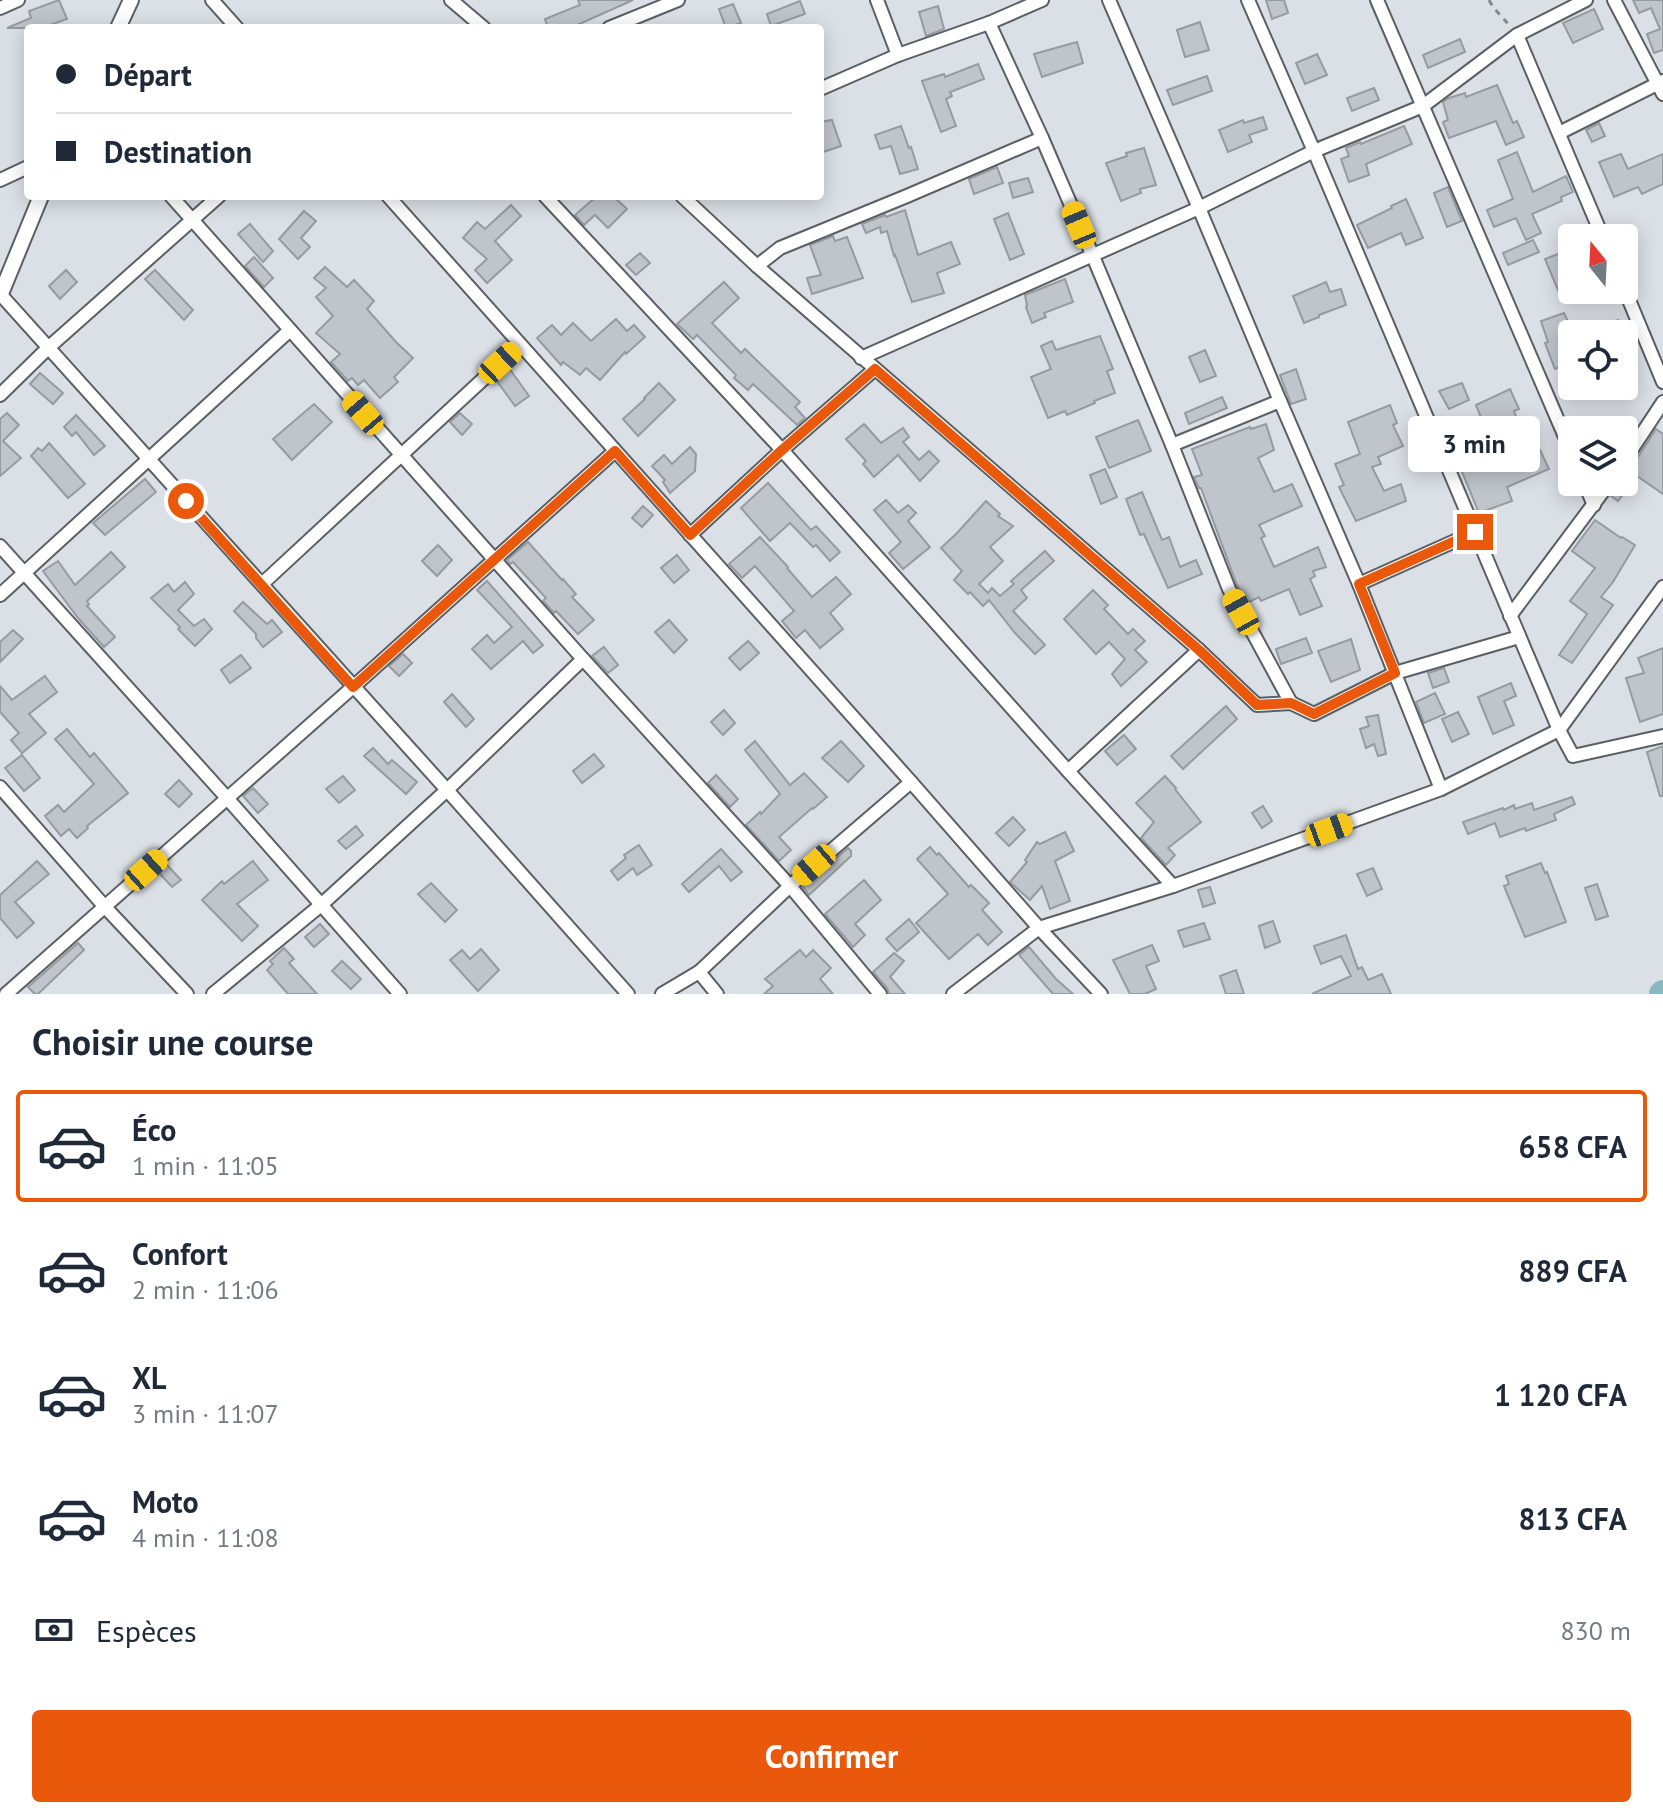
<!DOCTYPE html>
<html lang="fr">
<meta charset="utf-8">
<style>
:root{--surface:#fff;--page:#f6f6f7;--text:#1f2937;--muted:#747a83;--line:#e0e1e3;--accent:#ea580c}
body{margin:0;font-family:"PT Sans",sans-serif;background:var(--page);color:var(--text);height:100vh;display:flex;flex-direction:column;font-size:30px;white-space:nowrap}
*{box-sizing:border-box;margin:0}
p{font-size:26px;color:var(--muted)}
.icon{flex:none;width:44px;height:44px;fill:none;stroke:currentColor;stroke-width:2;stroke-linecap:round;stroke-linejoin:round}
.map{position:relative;height:994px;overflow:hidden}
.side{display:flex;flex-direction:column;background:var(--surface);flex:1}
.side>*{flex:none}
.banner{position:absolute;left:24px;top:24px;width:800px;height:176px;border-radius:8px;box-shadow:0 4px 20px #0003;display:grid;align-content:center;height:176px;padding:0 32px;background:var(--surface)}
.needle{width:52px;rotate:342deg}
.fabs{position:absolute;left:1558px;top:224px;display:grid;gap:16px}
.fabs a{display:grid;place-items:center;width:80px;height:80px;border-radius:8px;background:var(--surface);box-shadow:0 4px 20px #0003;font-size:40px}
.end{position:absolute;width:36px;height:36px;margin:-18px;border:10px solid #ea580c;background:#fff;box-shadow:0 0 0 4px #fff}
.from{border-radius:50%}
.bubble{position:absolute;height:56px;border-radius:8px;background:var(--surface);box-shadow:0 4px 20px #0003;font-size:26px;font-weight:800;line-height:56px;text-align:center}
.car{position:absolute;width:24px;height:48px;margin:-24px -12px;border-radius:10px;box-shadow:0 0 6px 2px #0007;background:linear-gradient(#f5c518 24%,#345 0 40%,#f5c518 0 76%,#345 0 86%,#f5c518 0)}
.banner b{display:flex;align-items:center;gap:28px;height:76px;font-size:30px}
.banner b+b{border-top:2px solid var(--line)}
.banner i{width:20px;height:20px;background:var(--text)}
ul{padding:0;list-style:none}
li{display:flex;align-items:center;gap:24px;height:112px;margin:0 16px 12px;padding:0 16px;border:4px solid transparent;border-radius:8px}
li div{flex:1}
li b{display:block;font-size:30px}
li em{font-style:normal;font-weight:800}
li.selected{border-color:var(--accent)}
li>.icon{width:72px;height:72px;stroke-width:1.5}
h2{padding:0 32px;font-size:36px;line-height:96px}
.pay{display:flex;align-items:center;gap:20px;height:88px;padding:0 32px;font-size:30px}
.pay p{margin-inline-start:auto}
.button{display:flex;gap:16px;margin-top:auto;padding:16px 32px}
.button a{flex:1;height:92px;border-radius:8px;background:var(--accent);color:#fff;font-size:32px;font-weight:800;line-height:92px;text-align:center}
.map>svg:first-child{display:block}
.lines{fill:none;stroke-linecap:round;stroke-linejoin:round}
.river{stroke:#89b8c1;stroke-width:26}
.building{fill:#c0c5cb;stroke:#969ba1;stroke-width:2}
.minor-casing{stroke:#5a5f64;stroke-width:16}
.tertiary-casing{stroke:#5a5f64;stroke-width:18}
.path{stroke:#85898d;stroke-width:3;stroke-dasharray:6 6;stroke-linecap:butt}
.minor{stroke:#fff;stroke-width:12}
.tertiary{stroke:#fff;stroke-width:14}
.route{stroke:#ea580c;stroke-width:10}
</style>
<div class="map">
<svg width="1663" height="994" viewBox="0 0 1663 994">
<rect width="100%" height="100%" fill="#dbe0e6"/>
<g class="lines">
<path class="river" d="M1662,994L1663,993"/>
</g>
<g class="building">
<path d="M59,0L67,19L42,28H7L31,18L29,11Z"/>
<path d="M578,0H633L577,25L578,28H548L545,19L580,5Z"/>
<path d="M1266,0H1284L1288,13L1272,19Z"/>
<path d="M1633,0H1663V50L1654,53L1647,34L1660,29L1651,8L1639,13Z"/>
<path d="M800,1L805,14L771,26L767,14Z"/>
<path d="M733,4L741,23L726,28L719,9Z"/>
<path d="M938,6L944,29L926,36L919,12Z"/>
<path d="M1594,9L1603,29L1573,43L1563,23Z"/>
<path d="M1200,22L1209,50L1185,57L1177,30Z"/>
<path d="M1460,39L1465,52L1428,68L1423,55Z"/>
<path d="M1077,42L1083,63L1042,77L1034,54Z"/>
<path d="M1317,54L1327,75L1305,84L1296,63Z"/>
<path d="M978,64L984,79L950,92L952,96L946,99L956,126L941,132L922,81L944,74L945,77Z"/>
<path d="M1207,76L1212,91L1173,105L1167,90Z"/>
<path d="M1497,85L1513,123L1517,121L1524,137L1506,145L1496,121L1449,138L1443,122L1448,120L1443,102L1449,98L1465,93L1466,97Z"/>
<path d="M1374,88L1379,100L1352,111L1347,98Z"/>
<path d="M1263,117L1267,129L1249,135L1252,142L1228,152L1219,130L1243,120L1244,123Z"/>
<path d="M832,120L841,146L820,153V122Z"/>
<path d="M1599,123L1605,136L1592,142L1586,130Z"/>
<path d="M901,126L909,148L911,147L918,169L900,174L891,146L880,149L875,135Z"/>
<path d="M1404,126L1412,144L1366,164L1369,175L1349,182L1341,159L1349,156L1346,148L1360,142L1361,144Z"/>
<path d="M1144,148L1156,185L1140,189L1141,193L1121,201L1106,163L1127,156L1126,153Z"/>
<path d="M1517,152L1533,192L1566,176L1573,192L1561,197L1562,201L1532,214L1541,233L1526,240L1516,218L1494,227L1487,210L1513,199L1498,160Z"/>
<path d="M1621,154L1628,169L1663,154V184L1642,194L1638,187L1614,197L1599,162Z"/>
<path d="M997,167L1003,183L974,194L969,179Z"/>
<path d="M1028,178L1033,192L1013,198L1009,183Z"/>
<path d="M1448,187L1462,221L1447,227L1434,193Z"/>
<path d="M597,196H613L627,209L608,228L595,215L584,225L575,215Z"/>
<path d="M1406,199L1423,238L1406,245L1401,233L1368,248L1357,225L1392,208L1391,206Z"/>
<path d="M511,205L521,216L495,241L512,260L487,283L475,270L487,259L463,238L477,222L485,229Z"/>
<path d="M905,210L918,255L951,242L960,264L937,273L944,293L912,302L895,255L894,256L887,231L881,233L880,227L866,233L862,224L885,215L886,217Z"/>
<path d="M304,211L316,221L301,238L310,247L298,259L279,239Z"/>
<path d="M1008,213L1024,254L1010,260L994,219Z"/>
<path d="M250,224L273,251L263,262L238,234Z"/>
<path d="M833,236L835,241L847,237L863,278L812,294L807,278L821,275L810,245Z"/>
<path d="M1533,240L1539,252L1508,265L1503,253Z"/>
<path d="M1568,250L1572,261V299L1563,302L1545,259Z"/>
<path d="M640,253L650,263L636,275L626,265Z"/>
<path d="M254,257L273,278L264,287L245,266Z"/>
<path d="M325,267L347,287L354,280L374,301L367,309L396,342L413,358L394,377L398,382L380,398L364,380L358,385L352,378L348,381L331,362L340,354L316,333L333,316L316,297L326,288L314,278Z"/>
<path d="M66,270L77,282L60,299L49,286Z"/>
<path d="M155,270L193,310L184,320L145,279Z"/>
<path d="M1065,279L1073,302L1044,313L1046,317L1032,323L1026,307L1027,306L1025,295Z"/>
<path d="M724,282L739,298L712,323L741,353L745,349L800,402L795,407L805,418L797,425L753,384L748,390L734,378L736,375L697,335L693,339L677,324Z"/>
<path d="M1326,282L1330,292L1341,289L1346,305L1319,315V317L1304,323L1293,296Z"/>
<path d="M1564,313L1572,330V362L1555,369L1545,343L1548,342L1541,321Z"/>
<path d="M616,319L627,331L634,325L645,337L626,354L625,352L600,380L586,368L580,375L563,362L561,365L537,338L552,325L561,335L573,323L591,341Z"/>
<path d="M1618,320L1623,334H1585L1584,333Z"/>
<path d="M1100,336L1113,369L1107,371L1115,393L1094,401L1095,403L1067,415L1065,411L1048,418L1031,377L1051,369L1041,346L1052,341L1056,350Z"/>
<path d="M1205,350L1216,376L1200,382L1189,357Z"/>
<path d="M509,368L529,396L515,406L496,380Z"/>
<path d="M1296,369L1306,399L1291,404L1280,375Z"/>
<path d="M40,373L63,393L53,404L30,384Z"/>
<path d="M659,383L675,400L638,436L623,419L645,399L644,398Z"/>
<path d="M1462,383L1469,400L1449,409L1439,391Z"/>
<path d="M1510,389L1519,409L1514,411L1524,437L1532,433L1549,469L1507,487L1512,501L1479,513L1453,450L1488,435L1476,405Z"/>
<path d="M1222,397L1227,408L1189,424L1185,413Z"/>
<path d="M314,404L332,422L292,460L273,439Z"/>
<path d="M1390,405L1397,423L1393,425L1403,446L1378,457L1381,464L1372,467L1384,491L1401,484L1406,501L1356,521L1339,487L1344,485L1335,464L1360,454L1348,422Z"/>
<path d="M7,413L19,425L3,441L21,458L0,476V419Z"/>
<path d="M460,413L472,424L462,435L450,422Z"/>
<path d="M76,415L105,446L94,455L76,432L72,436L64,427Z"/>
<path d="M1138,420L1151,451L1109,468L1096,437Z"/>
<path d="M864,424L881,443L903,428L909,437L903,442L919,460L929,451L939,461L920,481L898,455L874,477L863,464L866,461L846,439Z"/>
<path d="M1266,424L1274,450L1258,458L1274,492L1292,484L1302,506L1259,525L1265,536L1261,538L1274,567L1318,547L1326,567L1313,571L1315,576L1310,579L1322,606L1300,615L1289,589L1261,601L1259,597L1247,603L1237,585L1201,488H1199L1194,477L1202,475L1192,449L1250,427L1251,429Z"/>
<path d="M1656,429L1663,434V494L1637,476L1618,501L1611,496L1619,482H1624V470L1632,466Z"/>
<path d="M49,443L85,484L68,498L31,456L38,448L42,451Z"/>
<path d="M690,447L696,454L695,471L670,493L663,482L665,480L652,466L664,455L672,464Z"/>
<path d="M1105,469L1117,497L1101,504L1090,475Z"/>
<path d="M145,479L156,492L105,535L93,523Z"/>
<path d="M768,483L811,530L816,526L840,552L830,561L816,545L813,547L790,523L770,541L741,508Z"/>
<path d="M1142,492L1162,540L1169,537L1180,567L1196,560L1202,574L1168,588L1144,534L1140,535L1126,499Z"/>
<path d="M886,500L898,513L908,505L916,513L908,521L930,547L903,569L889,553L901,542L874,510Z"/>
<path d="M986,501L1000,514L998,516L1013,526L990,547L1003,561L979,584L988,593L992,588L1000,596L1014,584L1011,581L1045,551L1054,561L1021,590L1027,598L1013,611L1045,645L1035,654L1015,633L989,600L983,606L970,592L968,594L954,580L962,571L941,548L957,533Z"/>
<path d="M643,506L653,515L642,527L632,518Z"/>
<path d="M1595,520L1621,538L1622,537L1635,545L1613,582L1601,597L1613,605L1572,663L1559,655L1587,614L1570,601L1595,568L1572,551Z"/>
<path d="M760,537L788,567L787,568L812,597L836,577L851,594L830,613L843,629L820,648L805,630L796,638L782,621L794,611L755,566L742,578L729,564Z"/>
<path d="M528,542L562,580L563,579L576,594L572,597L594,620L578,634L556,611L554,613L543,601L546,598L513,562L510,564L507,560Z"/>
<path d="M438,545L452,560L437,576L422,561Z"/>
<path d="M111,552L125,567L87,601L89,604L87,606L115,637L104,647L78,618L43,571L58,561L75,585Z"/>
<path d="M677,555L689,570L674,583L661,568Z"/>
<path d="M487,581L543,645L533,653L523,641L491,669L472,649L487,635L494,643L512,627L477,590Z"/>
<path d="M185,582L194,594L178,610L194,626L204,619L212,629L195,646L178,629L180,627L151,598L168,584L174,592Z"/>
<path d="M1093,590L1108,605L1104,609L1128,634L1133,629L1145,641L1135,650L1147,662L1121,686L1112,674L1125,659L1109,642L1096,654L1064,619Z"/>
<path d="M243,602L267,624L272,620L282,632L263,647L256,638V634L234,611Z"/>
<path d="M669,620L687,640L674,653L655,632Z"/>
<path d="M13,630L23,639L0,662V642Z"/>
<path d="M1306,638L1312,653L1281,664L1276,649Z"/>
<path d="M1351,639L1360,670L1331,682L1318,651Z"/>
<path d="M748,641L759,653L740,670L729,658Z"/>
<path d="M604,647L618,665L608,673L592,656Z"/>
<path d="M1663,648V714L1640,722L1626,678L1644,673L1638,658Z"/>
<path d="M403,654L412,663L399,676L389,666Z"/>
<path d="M241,655L251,668L230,683L221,670Z"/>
<path d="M1444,668L1449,682L1433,688L1428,673Z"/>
<path d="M45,676L57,692L29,714L46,733L22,753L11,740L19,733L0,712V686L12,700Z"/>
<path d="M1511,683L1516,696L1504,701L1514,725L1493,734L1478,697Z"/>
<path d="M1435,693L1445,714L1424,723L1416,702Z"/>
<path d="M452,694L474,719L466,727L444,702Z"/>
<path d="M1226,706L1237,719L1183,769L1171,756Z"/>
<path d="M724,710L735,723L723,735L711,722Z"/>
<path d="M1458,712L1469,734L1452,742L1442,719Z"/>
<path d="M1378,715L1386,754L1378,756L1374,744L1366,748L1360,729L1369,726L1366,717Z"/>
<path d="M67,729L90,757L94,753L128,793L87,826L88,828L77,838L69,829L61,836L45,816L58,805L64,812L94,784L55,739Z"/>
<path d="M1124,735L1136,749L1117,765L1105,751Z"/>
<path d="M755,741L790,785L804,773L827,797L813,809L812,808L779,837L791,850L779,861L746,825L760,812L761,814L780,794L745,750Z"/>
<path d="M841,741L864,766L848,782L822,758Z"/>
<path d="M1663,746V796H1660L1647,752Z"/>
<path d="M373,748L388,764L392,760L417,782L406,794L364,756Z"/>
<path d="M594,754L604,766L582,783L573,771Z"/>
<path d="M22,755L40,778L24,791L5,768Z"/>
<path d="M716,775L738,799L730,807L708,783Z"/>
<path d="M343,776L355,790L339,803L326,789Z"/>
<path d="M1165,776L1176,788L1175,789L1201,822L1168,848L1175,855L1166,865L1141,838L1154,822L1136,803Z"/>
<path d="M179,780L192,794L179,807L165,794Z"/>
<path d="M253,788L268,804L258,813L243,796Z"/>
<path d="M1572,797L1575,804L1554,814L1556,820L1526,831L1525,828L1500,837L1495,823L1468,834L1463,822L1503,808L1504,810L1514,805L1515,809L1532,803L1534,810Z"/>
<path d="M1263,806L1272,821L1262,828L1252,813Z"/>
<path d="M1013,817L1025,830L1009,846L996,833Z"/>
<path d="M356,826L363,835L346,849L338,841Z"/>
<path d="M1065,832L1074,851L1055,861L1070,901L1050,909L1042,886L1030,900L1010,882L1027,862L1025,860L1037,842L1040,844Z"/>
<path d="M639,845L652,865L637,875L633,868L618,880L611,871L626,858L624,855Z"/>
<path d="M930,847L937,855L939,853L969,887L971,885L989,903L982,910L1002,932L988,945L978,934L949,959L916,923L948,894L917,859Z"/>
<path d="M848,848L851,851V856L809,895L803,887Z"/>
<path d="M721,849L742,872L731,881L719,866L689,892L682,884Z"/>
<path d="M37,861L49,874L15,902L34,923L17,938L0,918V895Z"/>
<path d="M253,861L268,880L237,904L258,926L242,941L202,900L222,881L224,884Z"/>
<path d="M1541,863L1545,873L1547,872L1566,922L1525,937L1504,886L1509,884L1506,876Z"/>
<path d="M166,864L181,880L172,887L158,872Z"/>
<path d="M1373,868L1382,889L1367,896L1357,874Z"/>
<path d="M864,880L881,900L855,924L865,935L853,947L825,914Z"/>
<path d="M431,883L457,910L445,922L418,894Z"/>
<path d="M1597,884L1608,916L1596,920L1585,888Z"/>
<path d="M1210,887L1215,903L1203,907L1198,890Z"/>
<path d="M909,919L919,932L897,951L886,939Z"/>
<path d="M1273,921L1280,942L1265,948L1259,926Z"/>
<path d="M1204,923L1210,939L1184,947L1178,931Z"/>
<path d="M320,924L329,934L314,947L305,937Z"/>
<path d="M1346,935L1358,969L1362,967L1368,980L1382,974L1391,994H1312L1351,976L1341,956L1321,964L1314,946Z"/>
<path d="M78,943L84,950L38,994H35L28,987Z"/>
<path d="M1152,945L1159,961L1146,966L1156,989L1145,994H1130L1113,960Z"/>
<path d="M1029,947L1056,979L1073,994H1053L1019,955Z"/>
<path d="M284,948L294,959L289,963L317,994H288L267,970L273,964L270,961Z"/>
<path d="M481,949L499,970L478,991L450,960L462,950L470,959Z"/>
<path d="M800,950L806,957L813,950L831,968L820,979L833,994H764L773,986L765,979Z"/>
<path d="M894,953L904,961L890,977L905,994H889L887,988L873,972Z"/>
<path d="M342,961L361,979L351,989L332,971Z"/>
<path d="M1236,970L1244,994H1226L1220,976Z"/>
</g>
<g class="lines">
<g class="minor-casing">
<g id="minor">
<path d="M212,0L237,28"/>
<path d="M451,0L484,28"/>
<path d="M877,0L898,55"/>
<path d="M1042,0L989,23L1042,138L1092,254L1172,445L1229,589L1291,703"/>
<path d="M1109,0L1199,208L1280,401"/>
<path d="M1248,0L1314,151L1559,730L1573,756L1663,736"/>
<path d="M1377,0L1572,453"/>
<path d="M1614,0L1663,94"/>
<path d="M0,8L18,0"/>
<path d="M609,28L678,0"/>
<path d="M1517,35L1603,238"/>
<path d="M820,89L898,55L989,23"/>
<path d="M1559,133L1663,81"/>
<path d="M0,180L28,167"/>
<path d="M171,196L583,659L790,886L880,994"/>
<path d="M388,196L911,782L1039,928L1101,994"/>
<path d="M545,196L782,450L1068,771L1173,886"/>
<path d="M682,196L757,266L1199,650L1257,705L1291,703L1314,714L1395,673L1519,637"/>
<path d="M757,266L780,248L907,196L1042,138"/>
<path d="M1624,288L1663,382"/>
<path d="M1,295L447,790L628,994"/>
<path d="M861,358L1199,208L1314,151L1423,106L1517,35L1586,0"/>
<path d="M0,395L48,348L219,196"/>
<path d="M1172,445L1280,401L1359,584L1441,789"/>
<path d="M1624,461L1663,402"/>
<path d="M1584,482L1594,505"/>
<path d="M690,535L782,450L875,369"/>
<path d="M0,546L227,798L400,994"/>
<path d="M262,584L520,345"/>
<path d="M1359,584L1475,532"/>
<path d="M0,595L290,330"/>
<path d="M1510,616L1610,482"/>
<path d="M1068,771L1199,650"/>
<path d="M0,787L105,907L187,994"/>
<path d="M699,972L717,994"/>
<path d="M6,994L353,687L615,451"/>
<path d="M213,994L321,905L447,790L583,659"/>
<path d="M662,994L699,972L790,886L911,782"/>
<path d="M953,994L1039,928L1173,886L1441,789L1559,730L1663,587"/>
</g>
</g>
<g class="tertiary-casing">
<g id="tertiary">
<path d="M118,28L131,0"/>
<path d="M0,296L41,196"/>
</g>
</g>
<path class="path" d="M1489,0L1493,7L1510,26"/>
<use href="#minor" class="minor"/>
<use href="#tertiary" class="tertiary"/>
</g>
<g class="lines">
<path class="route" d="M186,501L353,687L615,451L690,535L782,450L875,369L1199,650L1257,705L1291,703L1314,714L1395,673L1359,584L1475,532"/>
</g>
</svg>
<div class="fabs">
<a><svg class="needle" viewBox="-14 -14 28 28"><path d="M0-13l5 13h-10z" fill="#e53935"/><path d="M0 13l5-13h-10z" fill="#747a83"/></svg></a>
<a><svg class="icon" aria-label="locate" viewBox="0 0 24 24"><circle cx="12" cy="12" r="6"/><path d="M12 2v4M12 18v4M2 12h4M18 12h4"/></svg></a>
<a><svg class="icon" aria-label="layers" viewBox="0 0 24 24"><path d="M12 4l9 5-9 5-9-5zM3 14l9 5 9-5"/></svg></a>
</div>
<i class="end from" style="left:186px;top:501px"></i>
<i class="end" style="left:1475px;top:532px"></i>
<div class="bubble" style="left:1408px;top:416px;width:132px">3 min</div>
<i class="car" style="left:1079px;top:225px;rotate:337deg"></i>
<i class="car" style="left:500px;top:363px;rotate:47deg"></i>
<i class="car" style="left:363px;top:413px;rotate:319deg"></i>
<i class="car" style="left:1241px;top:612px;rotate:331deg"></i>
<i class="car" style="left:1329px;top:830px;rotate:70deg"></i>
<i class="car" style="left:814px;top:865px;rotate:229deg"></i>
<i class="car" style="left:146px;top:870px;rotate:48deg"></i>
<div class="banner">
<b><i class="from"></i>Départ</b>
<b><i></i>Destination</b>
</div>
</div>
<section class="side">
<h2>Choisir une course</h2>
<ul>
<li class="selected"><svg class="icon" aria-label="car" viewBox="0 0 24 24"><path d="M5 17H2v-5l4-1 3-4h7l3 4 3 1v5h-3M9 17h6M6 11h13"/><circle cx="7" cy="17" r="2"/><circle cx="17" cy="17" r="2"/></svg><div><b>Éco</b><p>1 min · 11:05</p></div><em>658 CFA</em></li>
<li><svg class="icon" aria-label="car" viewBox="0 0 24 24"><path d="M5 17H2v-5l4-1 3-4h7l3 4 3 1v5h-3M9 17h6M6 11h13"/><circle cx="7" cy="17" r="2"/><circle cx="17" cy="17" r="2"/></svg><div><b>Confort</b><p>2 min · 11:06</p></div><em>889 CFA</em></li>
<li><svg class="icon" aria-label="car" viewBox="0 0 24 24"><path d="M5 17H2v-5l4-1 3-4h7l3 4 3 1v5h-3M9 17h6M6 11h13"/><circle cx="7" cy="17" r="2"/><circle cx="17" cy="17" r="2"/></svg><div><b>XL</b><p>3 min · 11:07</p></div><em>1 120 CFA</em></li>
<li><svg class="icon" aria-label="car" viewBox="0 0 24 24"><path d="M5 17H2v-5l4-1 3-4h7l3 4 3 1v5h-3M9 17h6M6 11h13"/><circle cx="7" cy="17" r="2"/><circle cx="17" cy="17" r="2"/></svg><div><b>Moto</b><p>4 min · 11:08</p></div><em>813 CFA</em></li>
</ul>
<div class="pay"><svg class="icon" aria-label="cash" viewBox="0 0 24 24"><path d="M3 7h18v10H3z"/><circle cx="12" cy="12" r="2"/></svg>Espèces<p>830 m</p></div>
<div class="button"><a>Confirmer</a></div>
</section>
